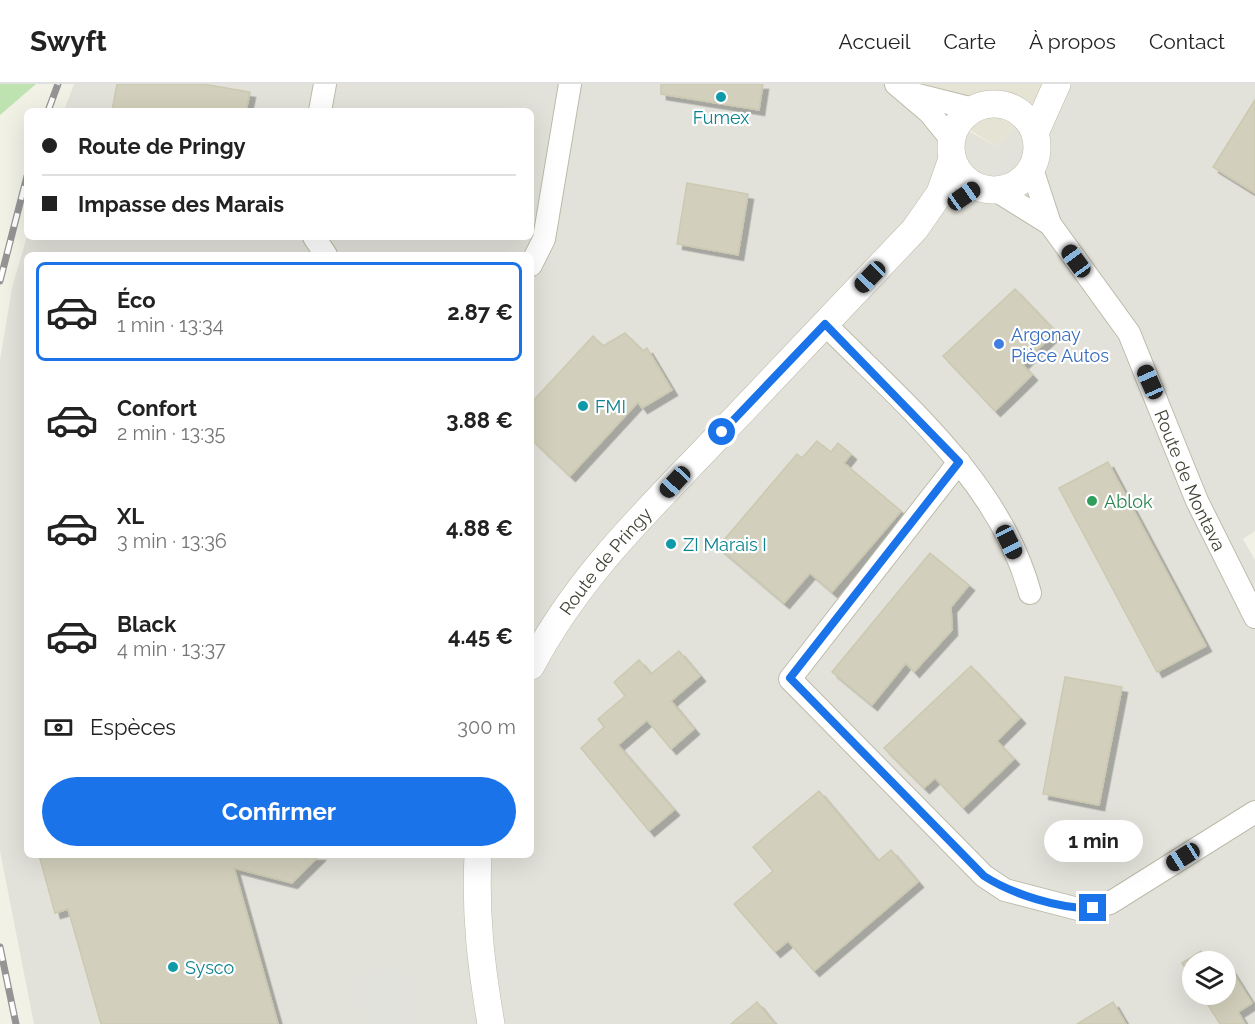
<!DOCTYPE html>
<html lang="fr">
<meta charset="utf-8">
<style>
:root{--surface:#fff;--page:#f2f2f2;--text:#222;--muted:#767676;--line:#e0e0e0;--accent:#1a73e8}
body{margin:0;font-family:Raleway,sans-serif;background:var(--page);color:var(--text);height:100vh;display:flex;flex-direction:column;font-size:22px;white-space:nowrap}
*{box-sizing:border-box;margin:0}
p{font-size:20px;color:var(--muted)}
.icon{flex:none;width:33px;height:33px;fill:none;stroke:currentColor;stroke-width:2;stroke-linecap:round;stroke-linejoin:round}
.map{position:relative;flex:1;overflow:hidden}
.drawer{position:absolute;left:24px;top:168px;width:510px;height:606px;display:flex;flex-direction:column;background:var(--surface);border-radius:9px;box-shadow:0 6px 24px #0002}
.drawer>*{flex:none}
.guide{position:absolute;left:24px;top:24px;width:510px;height:132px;border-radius:9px;box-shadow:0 6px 24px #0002;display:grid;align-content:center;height:132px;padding:0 18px;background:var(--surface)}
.buttons{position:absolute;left:1182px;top:867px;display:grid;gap:12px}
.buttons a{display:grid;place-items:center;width:54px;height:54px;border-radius:50%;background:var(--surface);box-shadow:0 6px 24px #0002;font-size:30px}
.end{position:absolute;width:27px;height:27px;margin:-14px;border:8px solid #1a73e8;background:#fff;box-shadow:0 0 0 3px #fff}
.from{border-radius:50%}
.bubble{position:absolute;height:42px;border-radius:21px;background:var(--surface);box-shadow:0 6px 24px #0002;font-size:20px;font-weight:700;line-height:42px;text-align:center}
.car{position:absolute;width:18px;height:36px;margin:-18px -9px;border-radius:8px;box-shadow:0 0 4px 2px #0007;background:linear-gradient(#222 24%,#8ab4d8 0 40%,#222 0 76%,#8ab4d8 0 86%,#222 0)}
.guide b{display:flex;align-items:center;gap:21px;height:57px;font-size:22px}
.guide b+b{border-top:2px solid var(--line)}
.guide i{width:15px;height:15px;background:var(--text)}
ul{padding:10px 0 0;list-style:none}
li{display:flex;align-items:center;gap:18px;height:99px;margin:0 12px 9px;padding:0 6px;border:3px solid transparent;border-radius:9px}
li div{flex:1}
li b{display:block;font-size:22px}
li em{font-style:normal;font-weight:700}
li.selected{border-color:var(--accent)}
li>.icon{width:54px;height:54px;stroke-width:1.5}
.pay{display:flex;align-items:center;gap:15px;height:66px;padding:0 18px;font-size:22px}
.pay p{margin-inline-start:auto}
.primary-button{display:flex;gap:12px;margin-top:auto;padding:12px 18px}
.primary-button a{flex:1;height:69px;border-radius:36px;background:var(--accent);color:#fff;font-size:24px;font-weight:700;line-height:69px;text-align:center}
header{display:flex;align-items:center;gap:36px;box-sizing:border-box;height:84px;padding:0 30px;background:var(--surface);border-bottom:2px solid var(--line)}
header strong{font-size:28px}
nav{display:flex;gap:33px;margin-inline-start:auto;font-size:21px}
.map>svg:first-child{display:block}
.residential{fill:#e5e4d4}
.industrial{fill:#e3e2da;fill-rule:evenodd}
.green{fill:#bee3b1}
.parking{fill:#e2e2dd}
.building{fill:#d2d0bc;stroke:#ccc9b0;stroke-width:1.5;filter:url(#shadow)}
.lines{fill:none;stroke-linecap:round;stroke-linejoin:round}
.minor-casing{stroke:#bcbba9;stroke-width:24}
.tertiary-casing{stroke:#bcbba9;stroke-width:28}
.minor{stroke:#fff;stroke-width:22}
.tertiary{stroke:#fff;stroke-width:27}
.rail-casing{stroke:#949494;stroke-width:7}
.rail{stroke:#fff;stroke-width:4.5;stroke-dasharray:14;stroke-linecap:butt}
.route{stroke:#1a73e8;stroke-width:8}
.culture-dot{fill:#0f9aa8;stroke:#fff;stroke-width:2}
.shop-dot{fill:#3f7fe0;stroke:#fff;stroke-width:2}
.leisure-dot{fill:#2e9e5b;stroke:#fff;stroke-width:2}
.labels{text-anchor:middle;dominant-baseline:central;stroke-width:4.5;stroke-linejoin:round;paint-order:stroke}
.culture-label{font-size:18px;fill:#0d838f;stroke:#fff;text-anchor:start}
.shop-label{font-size:18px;fill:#366cbe;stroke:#fff;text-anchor:start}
.street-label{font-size:18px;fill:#434236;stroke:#fff}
.leisure-label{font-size:18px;fill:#27864d;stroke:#fff;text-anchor:start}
</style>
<header>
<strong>Swyft</strong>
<nav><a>Accueil</a><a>Carte</a><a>À propos</a><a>Contact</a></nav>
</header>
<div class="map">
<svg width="1255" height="940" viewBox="0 0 1255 940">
<defs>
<filter id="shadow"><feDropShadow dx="5.5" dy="5.5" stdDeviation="0" flood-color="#0004"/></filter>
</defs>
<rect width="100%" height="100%" fill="#f1f1e6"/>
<path class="residential" d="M900,0H1059L996,63Z"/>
<path class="industrial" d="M74,0H890L996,63L1059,0H1255V447L1243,455L1255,476V940H34L0,767V276L12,204L27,152L531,153V27H64ZM27,171H531V771H27ZM1192,878H1226V910H1192Z"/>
<path class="green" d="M0,0H36L0,31Z"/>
<path class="parking" d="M399,883L408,935L373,940L358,895Z"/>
<g class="building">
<path d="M117,0H203L250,8L246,27H112Z"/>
<path d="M661,0H763L759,26L661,10Z"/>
<path d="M1255,16V109L1213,83Z"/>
<path d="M687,99L748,110L738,171L677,160Z"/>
<path d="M1015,205L1056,248L1022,280L1032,291L995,327L943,272Z"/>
<path d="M625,249L643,267L647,264L672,306L642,324L638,318L570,392L531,355V319L593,252L603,262Z"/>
<path d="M817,357L831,368L838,359L851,370L844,379L901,427L832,508L810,489L784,519L718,463L797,370L802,374Z"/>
<path d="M1108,378L1206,562L1157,588L1059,404Z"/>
<path d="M930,469L969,501L951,523L952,546L914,588L906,579L872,621L832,588Z"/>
<path d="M679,567L700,592L671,617L694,645L671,665L647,636L618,661L674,726L649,747L581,664L604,643L598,635L625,612L614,598L639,576L651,590Z"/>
<path d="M971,582L1020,634L997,657L1014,675L963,724L935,694L924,704L884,664Z"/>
<path d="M1065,593L1122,603L1099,721L1043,710Z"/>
<path d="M819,707L878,777L891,766L918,798L814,887L788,857L775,868L734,820L773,787L753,763Z"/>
<path d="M39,771H320L292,799L234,784L278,940H101L68,825L55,829Z"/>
<path d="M1201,867L1207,878H1192V896L1182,879Z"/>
<path d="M1228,881L1252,919L1238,928L1245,940H1220L1201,910H1226V882Z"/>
<path d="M757,918L775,940H731Z"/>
<path d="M1113,918L1126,940H1077Z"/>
</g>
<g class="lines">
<g class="minor-casing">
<g id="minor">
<path d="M896,0L929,28L951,55"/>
<path d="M910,9L973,25"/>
<path d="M320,27L325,0"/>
<path id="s1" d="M1032,85L1050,140L1129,249L1197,417L1255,533"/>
<path d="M997,107L1050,140"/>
<path d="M314,153L326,171"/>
<path d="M531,181L544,155L570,0"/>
<path d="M825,240C903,319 1000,398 1030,509"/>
<path d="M959,378L790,595L984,792L1005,806L1078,825L1093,824L1110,819L1255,728"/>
</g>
</g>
<g class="tertiary-casing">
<g id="tertiary">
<circle cx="994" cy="63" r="43"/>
<path d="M1035,49L1057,0"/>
<path id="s2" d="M531,582C576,496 641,433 708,363C777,290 846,218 915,145L940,109L952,75"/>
<path d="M478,771C475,832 481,880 491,940"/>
</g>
</g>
<use href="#minor" class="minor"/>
<use href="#tertiary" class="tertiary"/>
<g class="rail-casing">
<g id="rail">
<path d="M48,27L58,0"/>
<path d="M0,197L27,92"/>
<path d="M0,863L16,940"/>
</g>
</g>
<use href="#rail" class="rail"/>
</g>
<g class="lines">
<path class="route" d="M722,348L825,240L959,378L790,594L984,792C1012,810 1059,825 1093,824"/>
</g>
<g class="culture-dot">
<circle cx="721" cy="13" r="6"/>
<circle cx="583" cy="322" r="6"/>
<circle cx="671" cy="460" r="6"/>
<circle cx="173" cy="883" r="6"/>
</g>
<circle class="shop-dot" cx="999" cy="260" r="6"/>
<circle class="leisure-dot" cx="1092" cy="417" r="6"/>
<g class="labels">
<g class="culture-label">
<text x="721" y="33" text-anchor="middle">Fumex</text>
<text x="595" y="322">FMI</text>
<text x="683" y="460">ZI Marais I</text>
<text x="185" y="883">Sysco</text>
</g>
<g class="shop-label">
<text x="1011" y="250">Argonay<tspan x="1011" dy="21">Pièce Autos</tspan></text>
</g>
<g class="street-label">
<text stroke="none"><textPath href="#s1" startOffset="352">Route de Montava</textPath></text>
<text stroke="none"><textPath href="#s2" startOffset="129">Route de Pringy</textPath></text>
</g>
<g class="leisure-label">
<text x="1104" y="417">Ablok</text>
</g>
</g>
</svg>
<div class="buttons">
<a><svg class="icon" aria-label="layers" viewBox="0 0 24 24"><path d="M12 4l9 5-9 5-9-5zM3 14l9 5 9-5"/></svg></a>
</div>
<i class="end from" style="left:722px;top:348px"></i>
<i class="end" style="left:1093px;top:824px"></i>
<div class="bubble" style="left:1044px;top:736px;width:99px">1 min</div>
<i class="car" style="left:964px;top:112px;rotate:55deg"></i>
<i class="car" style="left:1076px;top:177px;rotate:324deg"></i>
<i class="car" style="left:870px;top:193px;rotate:224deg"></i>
<i class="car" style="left:1150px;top:298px;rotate:336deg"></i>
<i class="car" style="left:675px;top:398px;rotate:223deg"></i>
<i class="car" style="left:1009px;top:458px;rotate:154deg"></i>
<i class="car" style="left:1183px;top:773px;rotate:238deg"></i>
<div class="guide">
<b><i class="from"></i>Route de Pringy</b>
<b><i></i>Impasse des Marais</b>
</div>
<section class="drawer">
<ul>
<li class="selected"><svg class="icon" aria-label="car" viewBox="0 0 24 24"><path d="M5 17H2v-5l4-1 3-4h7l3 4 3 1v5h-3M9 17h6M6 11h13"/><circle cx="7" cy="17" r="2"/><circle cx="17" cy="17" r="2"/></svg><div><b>Éco</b><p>1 min · 13:34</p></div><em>2.87 €</em></li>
<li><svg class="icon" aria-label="car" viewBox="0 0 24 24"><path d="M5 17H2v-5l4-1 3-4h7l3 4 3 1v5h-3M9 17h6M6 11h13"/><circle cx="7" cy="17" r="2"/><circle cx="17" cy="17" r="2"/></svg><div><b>Confort</b><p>2 min · 13:35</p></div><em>3.88 €</em></li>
<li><svg class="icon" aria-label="car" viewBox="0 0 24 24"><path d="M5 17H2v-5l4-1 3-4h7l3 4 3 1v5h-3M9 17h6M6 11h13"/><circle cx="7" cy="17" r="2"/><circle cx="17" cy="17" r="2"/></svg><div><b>XL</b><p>3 min · 13:36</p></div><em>4.88 €</em></li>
<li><svg class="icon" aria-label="car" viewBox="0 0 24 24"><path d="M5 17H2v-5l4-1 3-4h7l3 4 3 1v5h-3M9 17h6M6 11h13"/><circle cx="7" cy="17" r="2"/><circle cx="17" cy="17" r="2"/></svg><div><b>Black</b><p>4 min · 13:37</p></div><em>4.45 €</em></li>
</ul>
<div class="pay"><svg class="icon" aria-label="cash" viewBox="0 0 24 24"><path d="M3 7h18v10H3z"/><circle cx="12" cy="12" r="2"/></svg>Espèces<p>300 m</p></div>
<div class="primary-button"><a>Confirmer</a></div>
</section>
</div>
